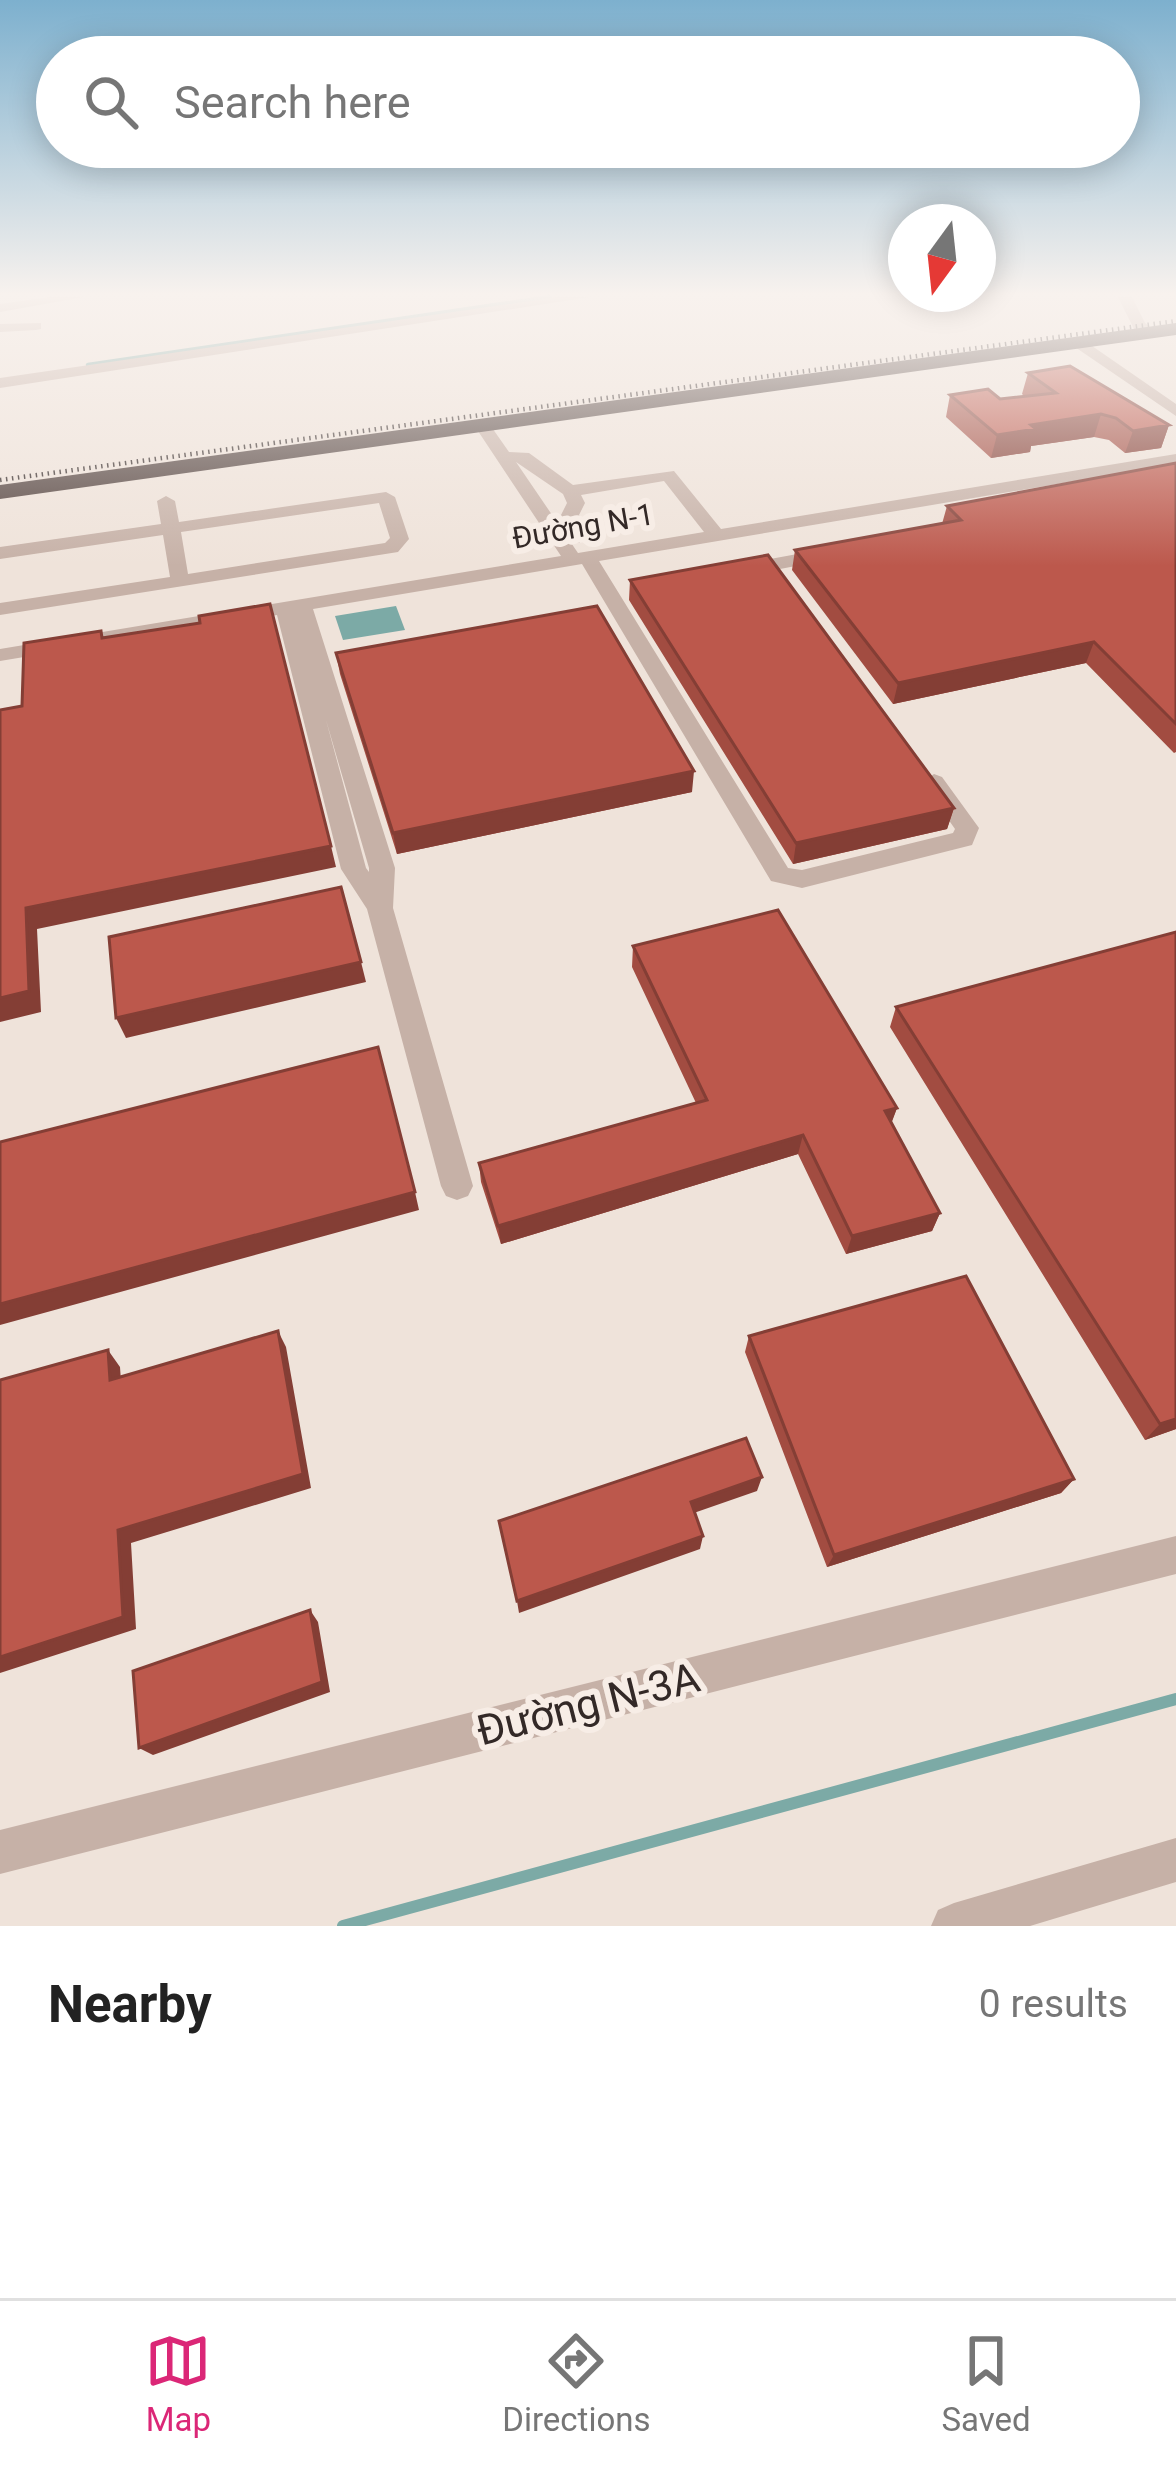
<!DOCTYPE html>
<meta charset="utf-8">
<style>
:root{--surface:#fff;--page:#f6f6f6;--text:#222;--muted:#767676;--line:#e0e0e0;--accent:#db2777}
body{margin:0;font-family:Roboto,sans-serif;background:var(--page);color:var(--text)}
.compass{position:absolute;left:888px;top:204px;width:108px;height:108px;border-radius:50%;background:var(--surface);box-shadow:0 6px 30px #0003;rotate:195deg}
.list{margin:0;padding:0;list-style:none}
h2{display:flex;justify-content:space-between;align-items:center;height:156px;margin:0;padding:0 48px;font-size:51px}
h2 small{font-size:39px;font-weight:400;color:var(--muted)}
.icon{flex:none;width:66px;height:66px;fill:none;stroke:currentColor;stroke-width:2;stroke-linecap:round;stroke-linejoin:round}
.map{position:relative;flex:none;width:1176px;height:1926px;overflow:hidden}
.search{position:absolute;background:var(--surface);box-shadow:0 6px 30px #0003;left:36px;right:36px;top:36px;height:132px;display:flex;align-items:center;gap:30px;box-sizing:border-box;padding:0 42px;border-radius:66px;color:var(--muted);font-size:45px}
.sheet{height:372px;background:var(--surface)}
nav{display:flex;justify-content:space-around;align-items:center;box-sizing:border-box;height:168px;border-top:3px solid var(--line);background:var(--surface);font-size:33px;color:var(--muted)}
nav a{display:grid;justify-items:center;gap:6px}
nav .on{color:var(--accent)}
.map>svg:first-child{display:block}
.water{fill:#7caaa6}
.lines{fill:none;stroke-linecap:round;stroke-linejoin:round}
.stream-far1{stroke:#7caaa6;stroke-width:4.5}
.stream{stroke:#7caaa6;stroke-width:12}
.minor{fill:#c6b1a7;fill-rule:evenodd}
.highway{fill:#53433f;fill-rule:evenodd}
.rail{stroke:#332927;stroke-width:4.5;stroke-dasharray:1.5 4.5;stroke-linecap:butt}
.wall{fill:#a24c41}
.shaded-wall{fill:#843e35}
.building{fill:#bc584c;stroke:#843e35;stroke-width:3}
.labels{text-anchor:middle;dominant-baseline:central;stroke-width:12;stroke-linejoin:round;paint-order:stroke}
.far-street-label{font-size:30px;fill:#332927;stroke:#f7ede6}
.near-street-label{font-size:42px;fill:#332927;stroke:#f7ede6}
</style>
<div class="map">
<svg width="1176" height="1926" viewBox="0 0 1176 1926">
<rect width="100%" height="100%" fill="#efe3da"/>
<path class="water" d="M396 606 405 630 343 640 335 616Z"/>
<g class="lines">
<path class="stream-far1" d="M88 365 550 297"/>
<path class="stream" d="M343 1926 1176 1699"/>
<path class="minor" d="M50 297H84L0 312V304Z
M557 297H590L0 388V378Z
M1118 297H1132L1145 323 1157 333 1155 336 1134 329Z
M41 323V329L36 330 0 332V324Z
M1072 339H1082L1176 404V416L1072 345Z
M482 420 488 422 509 452 529 453 573 485 674 471 721 529 1176 454V464L599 561 788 868 802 870 953 833 955 829 922 782 934 774 942 777 979 828 972 845 802 888 771 881 582 564 313 609 395 868 393 908 473 1186 468 1196 457 1200 446 1196 441 1186 367 909 341 869 277 615 0 661V649L561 556 474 425ZM516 462 563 494 567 503 561 515 579 543 595 539 579 515 585 503 581 495 664 481 704 532 578 553ZM326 720 369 868V872L366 868Z
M386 492 395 497 409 539 398 552 0 615V603L170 577 163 535 0 559V547L161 524 157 501 166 496 175 501 179 522ZM379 503 390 538 385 543 188 574 181 532Z
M830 548 839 554 837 558 738 577 728 571 738 565Z
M1176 1536V1574L0 1874V1830Z
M1176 1838V1882L1030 1926H931L938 1910 954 1903Z"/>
<path class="highway" d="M1176 323V335L0 499V485Z"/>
<path class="rail" d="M0 480 1176 321"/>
</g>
<path class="wall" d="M1028 373 1169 425 1161 448 1125 453 1109 440 1094 437 1031 446 1030 452 991 458 946 417 950 395 1000 399 1025 397 1022 394Z
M1176 463V752L1174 753 1086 663 893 704 792 570 795 550 942 524 947 506Z
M630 580 954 808 947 829 793 864 629 600Z
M336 653 692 792 397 854 340 674Z
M633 946 897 1108 891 1123 940 1213 932 1231 846 1254 798 1154 501 1244 481 1182 479 1163 696 1103 632 967Z
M896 1007 1176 1429 1145 1440 890 1027Z
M749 1336 1074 1479 1061 1493 827 1567 745 1352Z"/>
<path class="shaded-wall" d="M1101 414 1094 437 1031 446 1030 452 991 458 997 435 1031 425Z
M1169 425 1161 448 1125 453 1133 431Z
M1094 642 1086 663 893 704 898 683Z
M694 771 692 792 397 854 393 833Z
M954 808 947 829 793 864 796 843Z
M331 846 336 867 37 929 41 1012 0 1022V998L26 908Z
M361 962 366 982 126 1038 116 1018Z
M897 1108 890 1127 885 1111Z
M803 1135 798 1154 501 1244 498 1226Z
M415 1192 419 1210 0 1325V1304Z
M940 1213 932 1231 846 1254 852 1236Z
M278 1331 286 1347 311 1488 131 1543 136 1629 0 1673V1657L118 1530Z
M108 1350 120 1367 122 1396 110 1380Z
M1176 1419V1429L1145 1440 1160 1424Z
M762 1477 757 1491 688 1515 691 1502Z
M1074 1479 1061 1493 827 1567 834 1555Z
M703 1536 700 1549 519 1613 517 1601Z
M310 1610 318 1622 330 1692 153 1755 139 1748Z"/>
<path class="building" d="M1070 366 1169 425 1133 431 1116 418 1101 414 1031 425 1036 429 997 435 950 395 988 389 1000 399 1056 393 1028 373Z
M1176 463V724L1094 642 898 683 795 550 961 520 947 506Z
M768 555 954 808 796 843 630 580Z
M270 604 331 846 26 908 29 991 0 998V710L22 706 24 643 101 631 102 638 200 623 199 616Z
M597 606 694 771 393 833 336 653Z
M341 887 361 962 116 1018 109 937Z
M778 910 897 1108 885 1111 940 1213 852 1236 803 1135 498 1226 479 1163 707 1100 633 946Z
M1176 932V1419L1160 1424 896 1007Z
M378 1047 415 1192 0 1304V1142Z
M966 1276 1074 1479 834 1555 749 1336Z
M278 1331 303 1474 118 1530 123 1617 0 1657V1380L108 1350 110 1380Z
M746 1438 762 1477 691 1502 703 1536 517 1601 499 1521Z
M310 1610 322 1682 139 1748 133 1671Z"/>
<linearGradient id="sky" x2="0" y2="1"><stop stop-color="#7db0ce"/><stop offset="0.52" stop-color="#f8f2ee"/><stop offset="1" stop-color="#f8f2ee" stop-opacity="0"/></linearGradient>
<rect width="1176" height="566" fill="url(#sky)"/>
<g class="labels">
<g class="far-street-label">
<text transform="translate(583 526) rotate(-10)">Đường N-1</text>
</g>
<g class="near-street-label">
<text transform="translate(588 1704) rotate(-14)">Đường N-3A</text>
</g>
</g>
</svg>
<svg class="compass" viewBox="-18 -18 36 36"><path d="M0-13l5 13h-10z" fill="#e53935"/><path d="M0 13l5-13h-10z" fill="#767676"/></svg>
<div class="search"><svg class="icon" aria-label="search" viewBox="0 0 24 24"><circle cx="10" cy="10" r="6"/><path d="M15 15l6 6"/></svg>Search here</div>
</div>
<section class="sheet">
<h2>Nearby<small>0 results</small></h2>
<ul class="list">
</ul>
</section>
<nav>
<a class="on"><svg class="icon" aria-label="map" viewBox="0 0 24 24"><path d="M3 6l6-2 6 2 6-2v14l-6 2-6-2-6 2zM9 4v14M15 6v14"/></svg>Map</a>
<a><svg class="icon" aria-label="directions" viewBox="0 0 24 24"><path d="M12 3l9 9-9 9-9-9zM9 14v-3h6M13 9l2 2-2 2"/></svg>Directions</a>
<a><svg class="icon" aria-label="saved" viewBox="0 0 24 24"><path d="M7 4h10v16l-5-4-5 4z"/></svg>Saved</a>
</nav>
